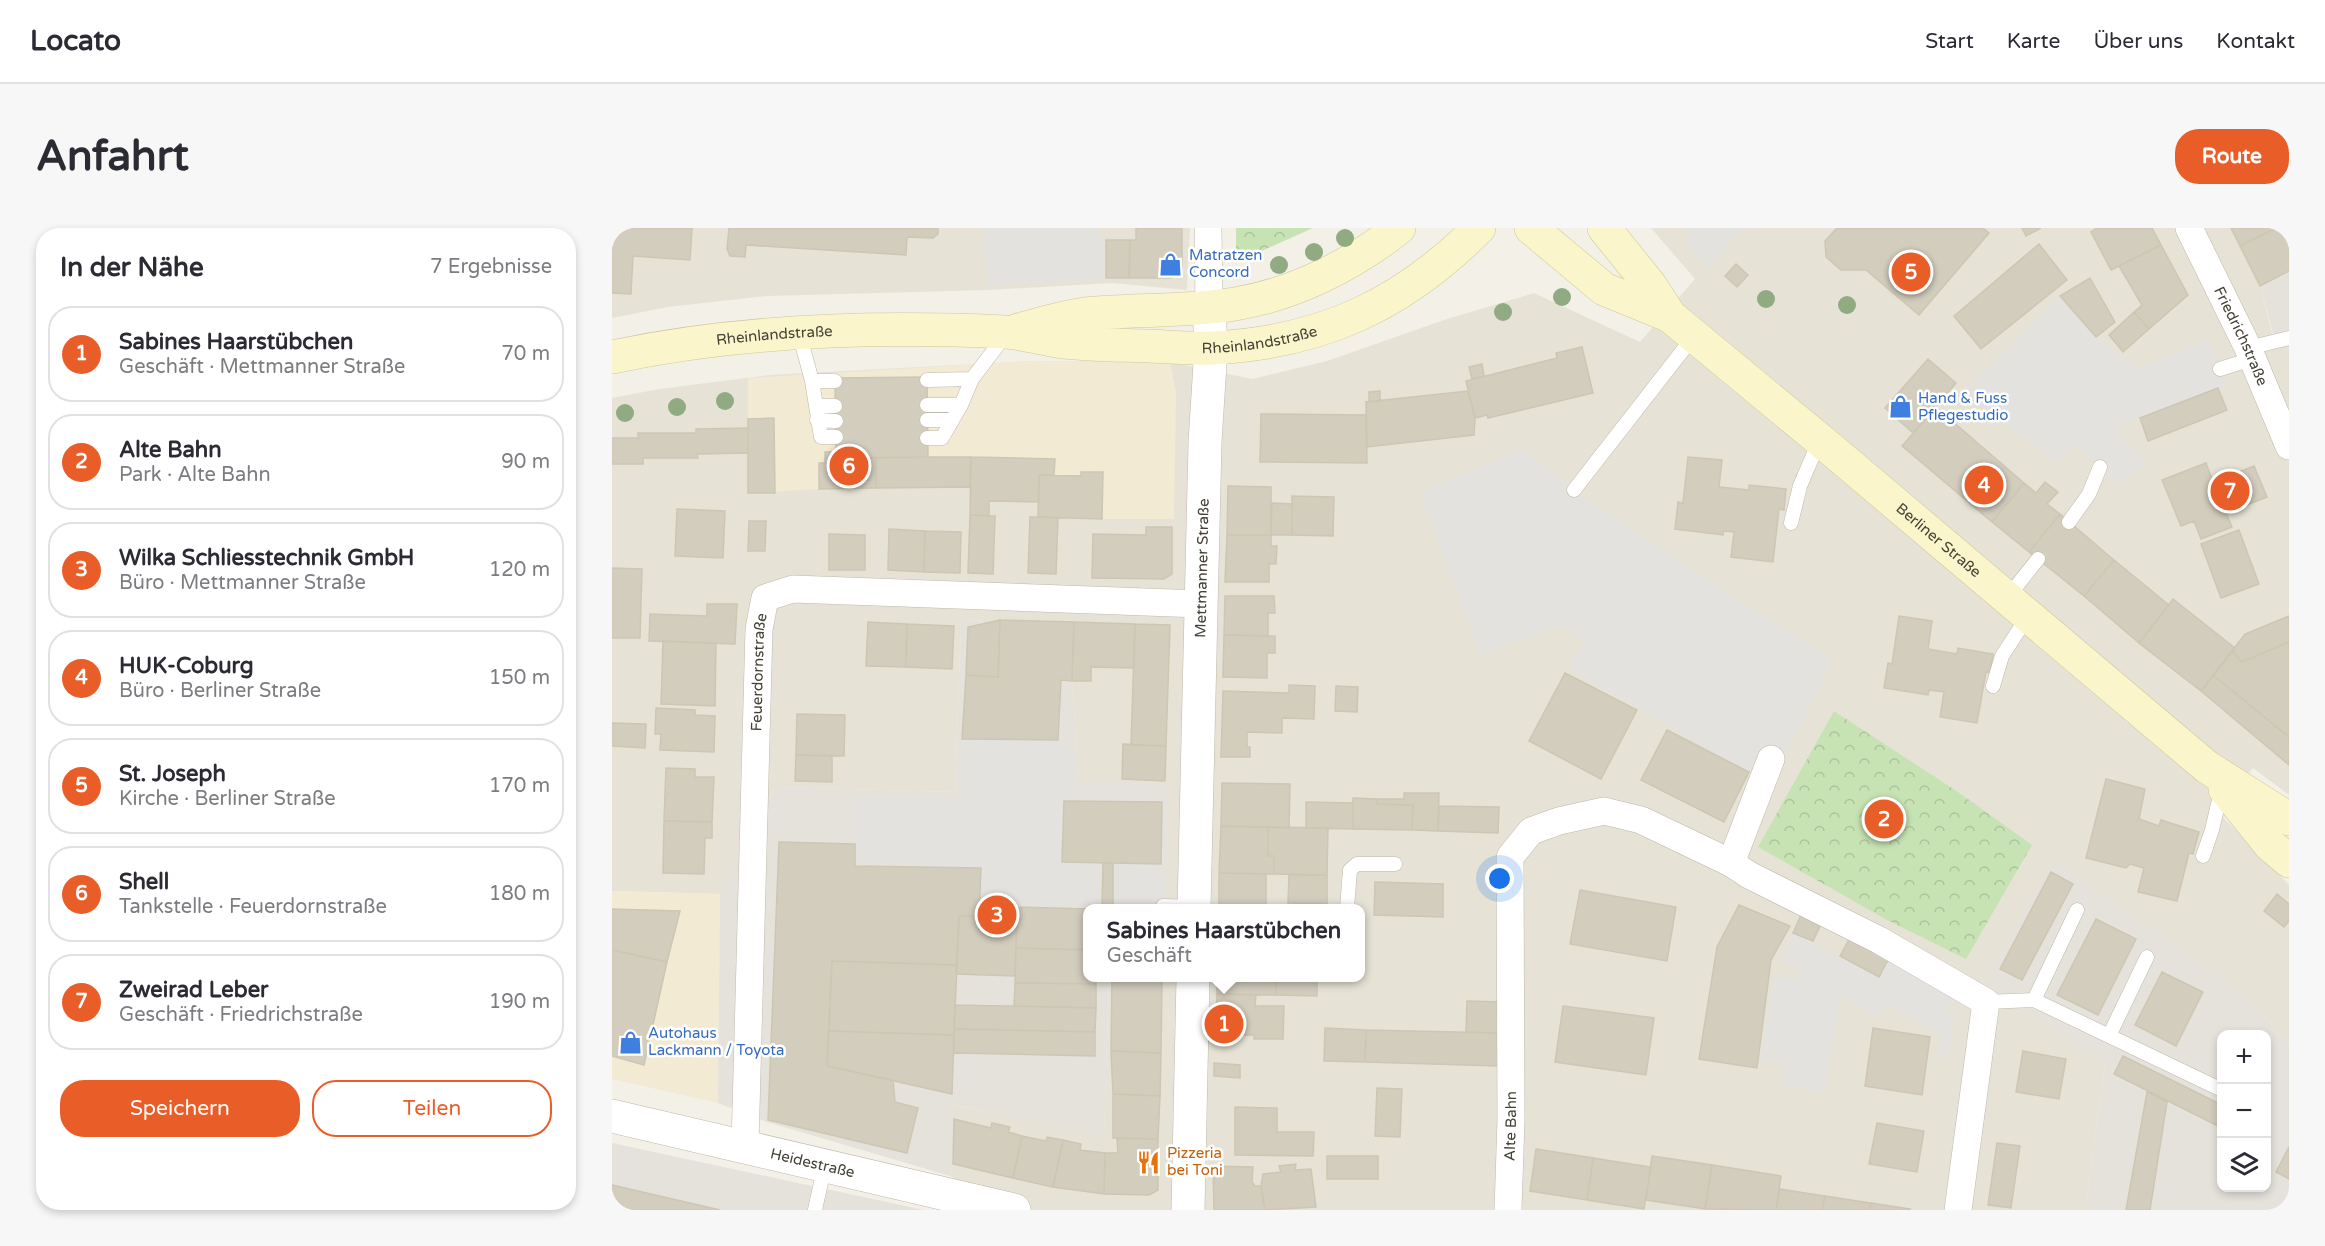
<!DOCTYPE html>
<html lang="de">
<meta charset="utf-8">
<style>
:root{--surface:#fff;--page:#f7f7f7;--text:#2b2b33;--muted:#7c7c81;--line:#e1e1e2;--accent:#e95e28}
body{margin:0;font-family:"Varela Round",sans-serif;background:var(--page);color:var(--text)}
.controls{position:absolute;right:18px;bottom:18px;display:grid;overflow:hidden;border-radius:12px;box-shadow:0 3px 9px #0003}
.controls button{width:54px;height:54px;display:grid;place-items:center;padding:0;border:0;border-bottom:2px solid var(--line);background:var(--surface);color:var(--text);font:30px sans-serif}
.you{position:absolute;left:888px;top:651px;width:21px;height:21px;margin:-15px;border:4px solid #fff;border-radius:50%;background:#1a73e8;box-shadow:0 0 0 9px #1a73e833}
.badge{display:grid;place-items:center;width:39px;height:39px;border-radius:50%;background:var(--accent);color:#fff;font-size:20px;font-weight:700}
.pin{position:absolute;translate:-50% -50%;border:3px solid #fff;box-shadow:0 2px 6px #0006}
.popup{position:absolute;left:471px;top:676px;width:282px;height:78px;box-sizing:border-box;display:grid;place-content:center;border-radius:12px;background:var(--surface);filter:drop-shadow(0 2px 4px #0005);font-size:20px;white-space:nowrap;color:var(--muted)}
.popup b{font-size:22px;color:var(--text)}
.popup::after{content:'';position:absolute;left:50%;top:100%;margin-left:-12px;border:12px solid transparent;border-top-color:var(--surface)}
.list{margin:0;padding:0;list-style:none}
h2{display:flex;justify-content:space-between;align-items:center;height:78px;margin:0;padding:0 24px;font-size:26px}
h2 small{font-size:20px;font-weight:400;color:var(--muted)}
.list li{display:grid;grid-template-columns:39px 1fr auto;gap:18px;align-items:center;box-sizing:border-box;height:96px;margin:0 12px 12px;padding:0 12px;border:2px solid var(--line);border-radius:24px}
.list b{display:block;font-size:22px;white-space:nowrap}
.list p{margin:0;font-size:20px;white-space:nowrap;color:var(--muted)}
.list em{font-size:20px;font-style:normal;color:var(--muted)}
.actions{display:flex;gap:12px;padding:18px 24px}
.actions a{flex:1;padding:14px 0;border:2px solid var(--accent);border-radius:24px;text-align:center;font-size:21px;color:var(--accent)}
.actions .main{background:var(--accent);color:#fff}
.icon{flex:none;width:33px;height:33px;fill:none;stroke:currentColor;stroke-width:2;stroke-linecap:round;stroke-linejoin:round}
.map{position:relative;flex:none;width:1677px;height:982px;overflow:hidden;border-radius:24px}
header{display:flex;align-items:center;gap:36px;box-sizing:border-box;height:84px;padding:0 30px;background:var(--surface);border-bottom:2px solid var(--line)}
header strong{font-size:28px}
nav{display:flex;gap:33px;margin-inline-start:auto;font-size:21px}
.intro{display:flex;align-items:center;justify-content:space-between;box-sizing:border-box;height:144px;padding:0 36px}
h1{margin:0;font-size:42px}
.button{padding:15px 27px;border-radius:24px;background:var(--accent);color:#fff;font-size:21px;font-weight:700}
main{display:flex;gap:36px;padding:0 36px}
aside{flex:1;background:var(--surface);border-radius:24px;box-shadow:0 3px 9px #0003}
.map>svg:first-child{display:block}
.residential{fill:#e6e3d6}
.commercial{fill:#f3ead4}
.industrial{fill:#e5e2dc;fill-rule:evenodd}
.park{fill:url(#park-crowns)}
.parking{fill:#e4e2df}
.building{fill:#d3cdbe;stroke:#cdc6b2;stroke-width:1.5}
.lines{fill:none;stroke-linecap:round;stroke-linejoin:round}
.service-casing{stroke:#bdb9ab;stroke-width:15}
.minor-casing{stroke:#bdb9ab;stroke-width:28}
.tertiary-casing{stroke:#bdb9ab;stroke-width:34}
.secondary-casing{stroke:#cec79a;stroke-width:34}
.service{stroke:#fff;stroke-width:14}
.minor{stroke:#fff;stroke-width:27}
.tertiary{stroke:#fff;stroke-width:33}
.secondary{stroke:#faf5ca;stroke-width:33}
.tree{fill:#90ab82}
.labels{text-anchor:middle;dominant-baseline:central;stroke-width:5;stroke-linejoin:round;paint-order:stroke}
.shop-label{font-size:15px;fill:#366cbe;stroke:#fff;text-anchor:start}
.street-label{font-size:15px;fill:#454137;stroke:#fff}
.food-label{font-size:15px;fill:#c56008;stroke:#fff;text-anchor:start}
</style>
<header>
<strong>Locato</strong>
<nav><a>Start</a><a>Karte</a><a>Über uns</a><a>Kontakt</a></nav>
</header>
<div class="intro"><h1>Anfahrt</h1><a class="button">Route</a></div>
<main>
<aside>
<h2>In der Nähe<small>7 Ergebnisse</small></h2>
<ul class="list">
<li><span class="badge">1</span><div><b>Sabines Haarstübchen</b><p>Geschäft · Mettmanner Straße</p></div><em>70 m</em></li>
<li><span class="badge">2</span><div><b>Alte Bahn</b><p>Park · Alte Bahn</p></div><em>90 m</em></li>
<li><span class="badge">3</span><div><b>Wilka Schliesstechnik GmbH</b><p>Büro · Mettmanner Straße</p></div><em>120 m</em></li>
<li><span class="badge">4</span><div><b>HUK-Coburg</b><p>Büro · Berliner Straße</p></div><em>150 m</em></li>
<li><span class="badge">5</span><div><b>St. Joseph</b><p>Kirche · Berliner Straße</p></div><em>170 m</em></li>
<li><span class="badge">6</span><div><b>Shell</b><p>Tankstelle · Feuerdornstraße</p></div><em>180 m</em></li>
<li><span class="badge">7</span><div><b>Zweirad Leber</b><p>Geschäft · Friedrichstraße</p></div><em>190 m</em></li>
</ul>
<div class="actions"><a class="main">Speichern</a><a>Teilen</a></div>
</aside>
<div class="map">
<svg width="1677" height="982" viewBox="0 0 1677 982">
<defs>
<pattern id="park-crowns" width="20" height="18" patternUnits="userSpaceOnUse" patternTransform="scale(1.5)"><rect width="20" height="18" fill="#c7e3b3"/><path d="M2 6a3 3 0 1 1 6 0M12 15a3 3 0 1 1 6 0" fill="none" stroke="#acc49b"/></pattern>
</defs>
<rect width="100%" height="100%" fill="#f2f0e7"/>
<path class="residential" d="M0 0H578L575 62 500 55 376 62 155 68 56 79 0 90Z
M1039 0H1677V43L1648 58 1664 120 1677 117V567L1641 540 1604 582 1677 657V819L1638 770 1373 754 1493 838 1473 982H409L338 948 342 877 492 907 497 750H748V680H554L467 553 456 396 349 392 343 564 163 559 108 666 0 663V170L47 161 158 147 419 133 558 134 640 151 715 133 835 91 922 65 1028 114 1083 51Z"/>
<path class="commercial" d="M419 133 558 134 564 165 562 291H490L491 244H470L469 248 428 247 427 274 377 273V288L358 287V259L207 261 136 265V150Z
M0 663 108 666 106 875 0 851Z"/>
<path class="industrial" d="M1677 43V117L1665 120 1648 58Z
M349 392 456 395 467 553 556 555 554 680H476V750H497L492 908 343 877 338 948 155 894 106 875 108 666 163 559 343 564Z
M1441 631 1638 770 1677 819V982H1473L1493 838 1372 754ZM1610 806H1654V960H1610Z
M0 915 312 982H0Z"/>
<path class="park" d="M624 0H701L645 25 624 29Z
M1222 483 1346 564 1420 617 1354 731 1275 692 1146 619Z"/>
<path class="parking" d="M370 0H486L487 13 494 14V50L467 54 377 57Z
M1078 0H1130L1097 41 1076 18Z
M1448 68 1484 109 1526 141 1597 111 1615 157 1528 190 1503 202 1535 235 1505 257 1468 220 1459 219 1445 235 1351 164Z
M910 221 962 262 1137 379 1221 432 1158 558 957 440 972 415 949 397 868 427 808 265Z
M350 511 446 512 461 521V569L553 571 551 680 368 678V640L243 638 244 569 349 571Z
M1181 705 1266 749 1275 733 1345 763 1334 783 1343 787 1336 831 1325 828 1329 806 1274 777 1267 789 1229 769 1211 865 1169 857 1172 837 1148 832 1162 749 1185 751 1186 739 1168 733Z"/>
<path class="building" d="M0 0H80L78 32 21 28 19 66 0 65Z
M117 0H326V6L321 10 295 9 294 27 134 17 133 29 118 28 115 21Z
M524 0H570V40L559 50H517L518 12H524Z
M1225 0H1371L1377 5 1307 87 1254 42H1229L1214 29 1213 13Z
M1410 0H1429L1414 8Z
M1485 0H1540L1549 17 1499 42 1479 4Z
M1619 0H1664L1628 18Z
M1664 0H1672L1677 10V43L1648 58 1628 18Z
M494 12H518L517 50H494Z
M1427 16 1455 52 1369 121 1342 88Z
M1549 17 1576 67 1537 101 1522 84 1530 77 1507 38Z
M1124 36 1136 47 1125 59 1113 48Z
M1478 50 1503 94 1484 109 1448 68Z
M1522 84 1537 101 1511 124 1497 107Z
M970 119 981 165 876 190 875 187 863 190 854 153 945 130 944 125Z
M1316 131 1344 155 1301 205 1273 180Z
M870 136 872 148 860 151 857 139Z
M315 149 316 229 224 230 223 150Z
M1606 160 1615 182 1536 213 1528 190Z
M768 163V173L757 174V164Z
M856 163 863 190 862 207 755 219 754 174Z
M1324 179 1412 255 1380 294 1290 218Z
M649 186 754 187 755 235 648 234Z
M162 190 163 265H136V191Z
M136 200V225L85 226 86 230H31V236H0V210H26V205H84V201Z
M213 224H224V230H264V260L207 261V235H213Z
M316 229H359L358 259 264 260V230Z
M359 229 443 231 442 247H427V274L377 273V288L358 287Z
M1076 229 1110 232 1107 259 1137 262V257L1174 261 1172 282 1167 281 1161 334 1119 329 1122 304 1111 303V307L1063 301 1066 274 1071 275Z
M1594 235 1601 254 1642 238 1655 269 1614 285 1620 299 1589 311 1582 293 1569 298 1550 252Z
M469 244H491L490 291 426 289 427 247 469 248Z
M1433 254 1446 264 1435 276 1448 286 1417 324 1380 294 1412 255 1424 265Z
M616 258 659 259V307H615Z
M680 268 722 269 721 308 680 307Z
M660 275 680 276V307H659Z
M65 281 113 283 111 330 63 328Z
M1448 286 1502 332 1472 368 1417 324Z
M358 287 383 288 381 346 356 345Z
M418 289 446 290 444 346 416 345Z
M137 293H154L153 323H136Z
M534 299H560V346L552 351 480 350 481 306 534 307Z
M277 301 313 303 312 344 276 342Z
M1627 302 1647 356 1609 370 1589 316Z
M313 303 349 304 348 345 312 344Z
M217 306 253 307V342H217Z
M615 307H659V318H665L664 336H657V354H613Z
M1502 332 1557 377 1527 415 1472 368Z
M0 340 30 341 28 410H0Z
M613 368H662L663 385H656V408L612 407Z
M1561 371 1623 420 1589 463 1527 415Z
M95 376H125L123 416 37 413 38 386 95 388Z
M1287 388 1320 393 1316 421 1345 426 1346 420 1381 426 1378 445 1374 444 1365 495 1328 489 1332 464 1317 462 1316 467 1272 460 1276 435 1280 436Z
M1677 388V414L1630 434 1620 423 1633 406Z
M388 392 462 394 460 453 449 452 446 512 350 511 354 447 386 449Z
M388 392 386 449 354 447 356 399Z
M256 394 295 396 294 439 254 438Z
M462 394 523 396 522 440 479 439V453H460Z
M295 396 342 398 340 441 294 439Z
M523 396 558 397 554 518 519 517Z
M612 407 663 408V425H655V450L611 449Z
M51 413 104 415 103 478 49 476Z
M1677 414V509L1601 447 1620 423 1630 434Z
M953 445 1025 482 989 551 917 513Z
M1601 447 1677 509V537L1589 463Z
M677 457 703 458 702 491 670 490V505L635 504V519H638V529H609L611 463 677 465Z
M724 458 746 459 745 484 723 483Z
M44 480 83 482V487L103 488 102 524 48 522 49 506H43Z
M185 486 233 487 232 528 184 527Z
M0 495 34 496 33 520 0 518Z
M1055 502 1137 544 1112 594 1029 552Z
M511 516 554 518 553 553 510 551Z
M184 527 220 528V554L183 553Z
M54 540 83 541V549H102L100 594 52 593Z
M1494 551 1533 561 1527 591 1547 598 1549 592 1587 604 1581 626 1577 625 1565 673 1526 664 1532 640 1518 636 1514 640 1474 630Z
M610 555 678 556 677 600 609 598Z
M792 565H827L826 603 800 602 801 577 765 576V571H792Z
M741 570 765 571V576L801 577 800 602 741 601Z
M452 573 550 574 549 636 450 634Z
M694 574 741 575V601L694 600Z
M827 578 887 579 886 605 826 603Z
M52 593 100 594V610H93L92 646 51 645Z
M609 598 656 599V628H662V646L607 645Z
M656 599 716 600 715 647 662 646V628H656Z
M167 614 243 616V638L369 640 367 688H347L345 737 220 733 215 838 281 852 283 874 306 880 295 925 156 892Z
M491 635H501V680H490Z
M1439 644 1461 656 1410 752 1388 741Z
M607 645 654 646V680H607Z
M677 647H715V676L676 675Z
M763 654 831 656V689L762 687Z
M968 662 1064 679 1055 733 958 716Z
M1665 666 1677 676V693L1672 699 1652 683Z
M1127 677 1178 698 1159 732 1145 840 1087 831 1105 719Z
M368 678 405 679 403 748 344 746 347 688H367Z
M405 679 476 681V722L404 720Z
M0 681 68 683 55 734 0 722Z
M1189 687 1209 696 1201 713 1181 705Z
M1484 691 1524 711 1486 787 1445 767Z
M1239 708 1278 728 1267 749 1228 728Z
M404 720 476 722V750H484V756L403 755Z
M0 722 55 734 32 837 0 828Z
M220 733 345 737 342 807 217 803Z
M1550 744 1591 764 1564 818 1523 797Z
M500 750H550L549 825 499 823Z
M605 750H667L664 752V767L605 766Z
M677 750H705V768L664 767V752H677Z
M403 755 484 756V780L402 778Z
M605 766 644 767 643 778H672L671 811H642V807H604Z
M855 773 889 774 888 805 854 804Z
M343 777 484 780 483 804 342 801Z
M951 778 1042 790 1034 847 943 834Z
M713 800 754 802 753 834 712 833Z
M1261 800 1318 809 1310 867 1253 858Z
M342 801 483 804V828L342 825Z
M754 802 888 805 887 838 753 834Z
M217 803 342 807 340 866 215 838Z
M499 823 549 825 548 868 501 866Z
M1411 823 1454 831 1447 871 1404 864Z
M1511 828 1610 877V900L1502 846Z
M602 835 628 837V850L602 848Z
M765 860 790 861 788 909 763 908Z
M1535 864 1555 874 1538 982H1514Z
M501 866 548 868 546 911 501 910Z
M623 879 665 880V904H702L701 928 623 927Z
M342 891 379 900 380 895 398 899 396 904 410 908 401 950 341 936Z
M1265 895 1312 903 1305 944 1257 936Z
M410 908 434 913 435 909 451 912 441 959 401 950Z
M505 910 546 911V962L537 967 492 966 493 925H506Z
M451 912 469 916 468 922 493 925 492 966 441 959Z
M1385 915 1408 918 1399 980 1376 977Z
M1677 919V951L1664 944Z
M924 921 981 930 975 972 918 963Z
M715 928H766V951H715Z
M1040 928 1100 937 1093 981 1034 972Z
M981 930 1039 939 1032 981 975 972Z
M684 936 683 942 699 941 704 979 653 982 649 958 651 946 669 944 667 938Z
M1100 937 1169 948 1164 982 1093 981Z
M601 938 641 939 640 954 643 958H649L653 982H602Z
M0 957 108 982H0Z
M1168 961 1213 968 1210 982H1164Z
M1213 968 1259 975 1257 982H1210Z
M1259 975 1298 981 1297 982H1257Z"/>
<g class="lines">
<defs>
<path id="service" d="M187 105 200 153 209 209H224
M1636 120 1677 110
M1608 141 1640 131
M315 152 360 151
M200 153H223
M315 177H349
M204 178H223
M205 192 224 193
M315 192H340
M315 210H330L349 177 360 151 395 105
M962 262 1082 108
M1457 294 1477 266 1488 239
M1179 295 1188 258 1208 211
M1395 370 1426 331
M1381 458 1390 428 1416 388
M1591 628 1600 602 1610 559
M551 678 582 679
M735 680 738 642 745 636H783
M1422 772 1465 682
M1374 774 1422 772 1610 862
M1497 808 1535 729
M203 982 213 936"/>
<g id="minor">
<path d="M596 0 597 80"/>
<path id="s1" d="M1577 0 1636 120 1677 218"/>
<path d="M1119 635 1159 531"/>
<path id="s2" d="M133 918 147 401 153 370 181 361 588 376"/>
<path id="s3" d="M896 982 899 892 898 629 919 603 947 593 992 583 1029 592 1119 635 1137 647 1267 712 1374 774 1346 982"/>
</g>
<g id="tertiary">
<path id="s4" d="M582 680 593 214 599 120 597 80"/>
<path id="s5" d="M0 888 402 982"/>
<path d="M576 982 581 750"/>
</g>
<g id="secondary">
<path d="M919 0 992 61 1058 88"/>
<path id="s6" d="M992 0 1038 57 1058 88 1220 222 1595 539 1677 591"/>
<path d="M406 102C428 96 450 89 473 86 523 81 574 84 623 76 683 66 740 37 787 0"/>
<path id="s7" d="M0 129C127 102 264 98 393 104 413 105 432 112 452 114 480 117 509 117 538 118 559 119 580 121 601 120 711 114 790 77 867 0"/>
<path d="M1613 561 1658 617 1677 633"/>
</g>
</defs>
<use href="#service" class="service-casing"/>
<use href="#minor" class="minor-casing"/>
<use href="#tertiary" class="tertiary-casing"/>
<use href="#secondary" class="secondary-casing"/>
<use href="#service" class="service"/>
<use href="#minor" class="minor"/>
<use href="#tertiary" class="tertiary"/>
<use href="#secondary" class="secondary"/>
</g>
<g class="tree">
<circle cx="733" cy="10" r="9"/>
<circle cx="702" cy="24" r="9"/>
<circle cx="667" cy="37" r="9"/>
<circle cx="950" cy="69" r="9"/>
<circle cx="1154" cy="71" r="9"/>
<circle cx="1235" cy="77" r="9"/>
<circle cx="891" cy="84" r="9"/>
<circle cx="113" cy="173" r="9"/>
<circle cx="65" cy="179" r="9"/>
<circle cx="13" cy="185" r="9"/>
</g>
<defs>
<symbol id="shop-bare" viewBox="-9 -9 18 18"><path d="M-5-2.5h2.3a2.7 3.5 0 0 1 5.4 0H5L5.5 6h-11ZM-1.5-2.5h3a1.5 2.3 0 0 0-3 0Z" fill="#3f7fe0" stroke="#fff" stroke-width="2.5" paint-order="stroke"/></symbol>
<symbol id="restaurant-bare" viewBox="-9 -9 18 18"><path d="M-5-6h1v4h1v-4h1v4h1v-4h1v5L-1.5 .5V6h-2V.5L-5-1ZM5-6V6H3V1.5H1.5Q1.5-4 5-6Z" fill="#e8710a" stroke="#fff" stroke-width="2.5" paint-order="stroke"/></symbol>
</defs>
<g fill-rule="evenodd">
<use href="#shop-bare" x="542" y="20" width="33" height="33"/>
<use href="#shop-bare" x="1272" y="162" width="33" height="33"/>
<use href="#shop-bare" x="2" y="798" width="33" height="33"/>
<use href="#restaurant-bare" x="520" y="918" width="33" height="33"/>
</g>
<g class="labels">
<g class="shop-label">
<text x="577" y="27">Matratzen<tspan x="577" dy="17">Concord</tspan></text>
<text x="1306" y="170">Hand &amp; Fuss<tspan x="1306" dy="17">Pflegestudio</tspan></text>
<text x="36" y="805">Autohaus<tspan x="36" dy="17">Lackmann / Toyota</tspan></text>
</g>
<g class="street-label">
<text stroke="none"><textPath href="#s1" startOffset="120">Friedrichstraße</textPath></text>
<text stroke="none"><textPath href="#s7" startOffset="164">Rheinlandstraße</textPath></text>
<text stroke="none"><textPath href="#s7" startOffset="651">Rheinlandstraße</textPath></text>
<text stroke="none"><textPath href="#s6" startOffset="460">Berliner Straße</textPath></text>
<text stroke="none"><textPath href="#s4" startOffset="340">Mettmanner Straße</textPath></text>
<text stroke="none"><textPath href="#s2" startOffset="474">Feuerdornstraße</textPath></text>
<text stroke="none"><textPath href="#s3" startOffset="84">Alte Bahn</textPath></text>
<text stroke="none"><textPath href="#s5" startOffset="206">Heidestraße</textPath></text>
</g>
<g class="food-label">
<text x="555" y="925">Pizzeria<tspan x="555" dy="17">bei Toni</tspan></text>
</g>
</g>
</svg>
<div class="controls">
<button>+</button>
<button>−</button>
<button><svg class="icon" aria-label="layers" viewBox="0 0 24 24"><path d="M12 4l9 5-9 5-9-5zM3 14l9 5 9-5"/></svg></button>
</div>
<div class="you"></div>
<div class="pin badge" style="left:612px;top:796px">1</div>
<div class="popup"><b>Sabines Haarstübchen</b>Geschäft</div>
<div class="pin badge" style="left:1272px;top:591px">2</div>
<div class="pin badge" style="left:385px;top:687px">3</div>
<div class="pin badge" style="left:1372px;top:257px">4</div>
<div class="pin badge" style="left:1299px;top:44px">5</div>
<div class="pin badge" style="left:237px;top:238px">6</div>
<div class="pin badge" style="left:1618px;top:263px">7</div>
</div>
</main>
